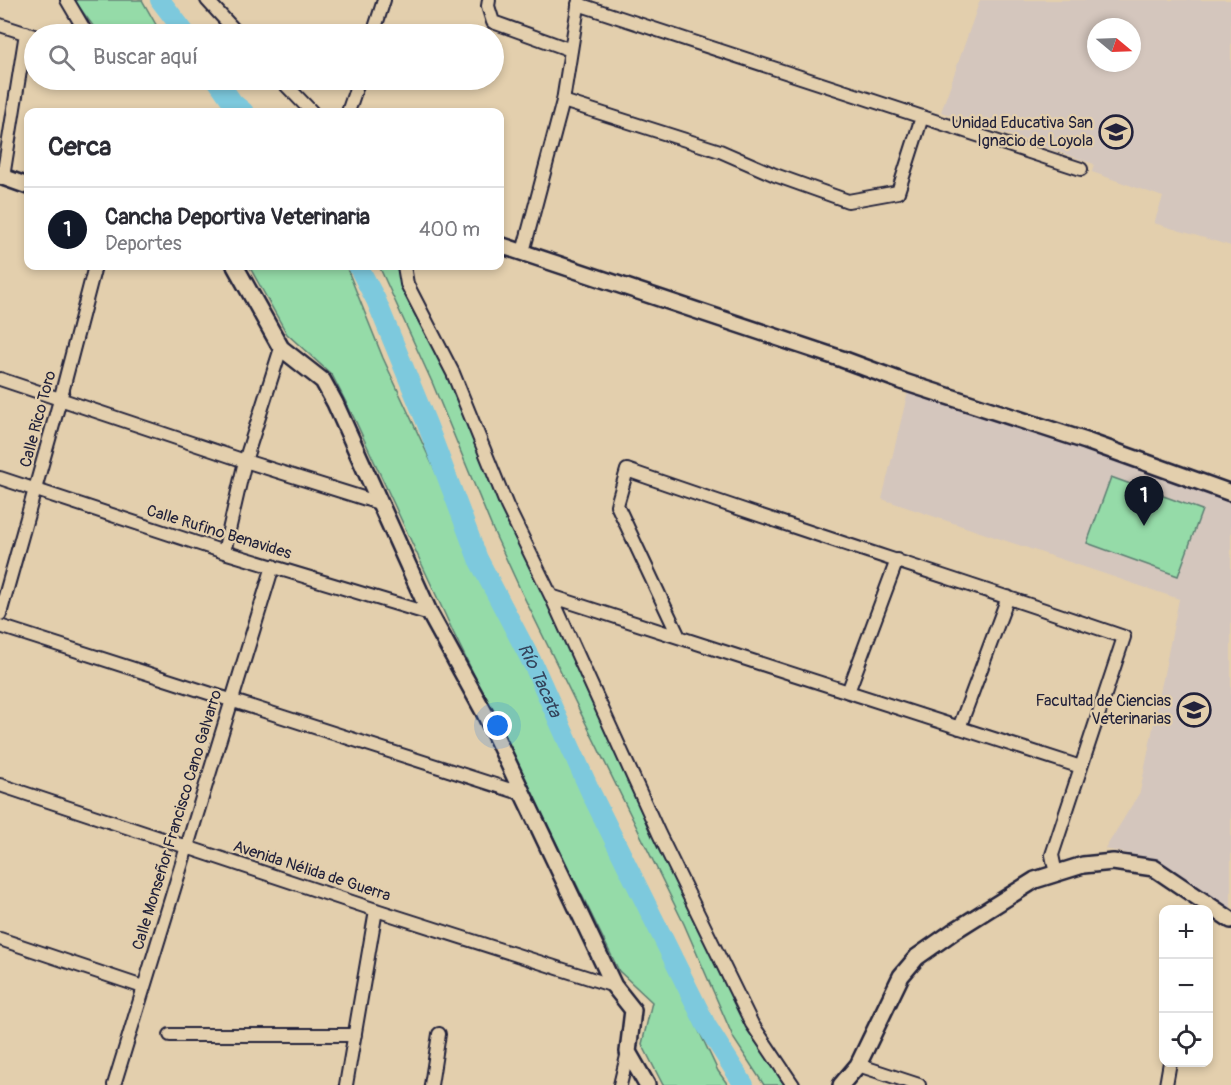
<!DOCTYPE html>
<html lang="es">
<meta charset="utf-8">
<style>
:root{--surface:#fff;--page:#f7f7f7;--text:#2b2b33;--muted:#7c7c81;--line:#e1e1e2;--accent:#111827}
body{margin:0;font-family:Pangolin,sans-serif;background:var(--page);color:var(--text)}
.controls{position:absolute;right:18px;bottom:18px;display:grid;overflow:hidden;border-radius:12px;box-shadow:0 3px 9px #0003}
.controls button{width:54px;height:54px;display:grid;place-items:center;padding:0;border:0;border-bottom:2px solid var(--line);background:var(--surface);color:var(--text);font:30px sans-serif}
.compass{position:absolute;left:1087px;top:18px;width:54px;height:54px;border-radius:50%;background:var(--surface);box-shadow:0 3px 9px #0003;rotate:109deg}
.you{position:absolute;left:498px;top:726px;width:21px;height:21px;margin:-15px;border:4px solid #fff;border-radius:50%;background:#1a73e8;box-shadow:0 0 0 9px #1a73e833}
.badge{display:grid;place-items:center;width:39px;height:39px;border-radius:50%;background:var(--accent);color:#fff;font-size:20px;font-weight:700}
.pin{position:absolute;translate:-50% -50px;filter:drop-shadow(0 2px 3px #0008)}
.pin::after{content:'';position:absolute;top:32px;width:21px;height:18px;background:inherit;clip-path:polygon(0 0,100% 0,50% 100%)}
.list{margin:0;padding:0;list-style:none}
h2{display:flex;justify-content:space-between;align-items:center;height:78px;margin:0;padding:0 24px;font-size:26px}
h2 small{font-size:20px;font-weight:400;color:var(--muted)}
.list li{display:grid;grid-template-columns:39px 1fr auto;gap:18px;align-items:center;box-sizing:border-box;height:84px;padding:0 24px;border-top:2px solid var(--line)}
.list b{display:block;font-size:22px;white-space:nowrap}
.list p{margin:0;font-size:20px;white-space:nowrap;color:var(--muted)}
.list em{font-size:20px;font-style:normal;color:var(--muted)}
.icon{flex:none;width:33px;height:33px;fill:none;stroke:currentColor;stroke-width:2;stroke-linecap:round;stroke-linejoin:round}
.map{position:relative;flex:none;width:1231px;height:1085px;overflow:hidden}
.search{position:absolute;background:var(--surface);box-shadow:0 3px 9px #0003;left:24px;top:24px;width:480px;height:66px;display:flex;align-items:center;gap:15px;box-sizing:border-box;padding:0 21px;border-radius:33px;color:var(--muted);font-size:22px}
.panel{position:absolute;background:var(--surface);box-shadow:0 3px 9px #0003;left:24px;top:108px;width:480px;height:162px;border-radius:12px}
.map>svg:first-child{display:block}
.built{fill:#d4c6bd;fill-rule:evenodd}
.green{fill:#95dba8;stroke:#5c7e72;stroke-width:1.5}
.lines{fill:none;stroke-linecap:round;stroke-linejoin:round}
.river{stroke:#7dc9dd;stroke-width:20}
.minor-casing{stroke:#22223b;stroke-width:16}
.tertiary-casing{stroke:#22223b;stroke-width:20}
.minor{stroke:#e3cfad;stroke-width:12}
.tertiary{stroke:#e3cfad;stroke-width:15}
.labels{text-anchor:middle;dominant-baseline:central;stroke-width:4.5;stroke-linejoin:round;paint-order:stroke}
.poi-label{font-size:16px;fill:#22223b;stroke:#e3cfad;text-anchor:end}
.street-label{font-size:16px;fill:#22223b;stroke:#e3cfad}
.water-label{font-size:18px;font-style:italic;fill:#34435b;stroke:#e3cfad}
</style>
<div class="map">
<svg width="1231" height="1085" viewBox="0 0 1231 1085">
<rect width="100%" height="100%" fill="#e3cfad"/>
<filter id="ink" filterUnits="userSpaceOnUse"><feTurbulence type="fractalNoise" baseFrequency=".0167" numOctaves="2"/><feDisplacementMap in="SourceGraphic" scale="12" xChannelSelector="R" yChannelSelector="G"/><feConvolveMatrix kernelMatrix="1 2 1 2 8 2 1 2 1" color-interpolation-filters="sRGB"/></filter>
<g filter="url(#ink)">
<path class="built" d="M980 0H1231V246L1154 223 1163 197 1092 172 1094 164 941 112ZM1096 27H1132V63H1096Z
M908 392 1231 499V909L1158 860 1105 849 1140 792 1179 599 882 499Z"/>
<path class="green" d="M74 0H142L159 30 154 34H99Z
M249 266H346L383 358 489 587 718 1071 728 1085H663L642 1044 652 1002 619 971 455 636 356 422 332 375 287 334Z
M379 266H398L449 375 543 592 744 1022 788 1085H764L734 1039 684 924 521 591 493 530 432 382Z
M1111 477 1202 510 1178 576 1087 543Z"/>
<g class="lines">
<g class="river">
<path d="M160 0 186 34"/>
<path d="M217 80 233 103 244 112"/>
<path id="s1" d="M358 266 376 300 427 424 478 559 534 666 591 793 706 1025 744 1085"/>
</g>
<defs>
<path id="minor" d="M67 0 87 34
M207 0 238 34
M489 0 488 6 493 22 571 50
M578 4 1081 169
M0 25 34 36
M373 34 384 0
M281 80 312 112
M563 101 720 151 775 175 848 201 898 192 922 117
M348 112 359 80
M3 177 26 33
M523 252 563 101 579 0
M404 266 407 284 453 373 507 506 551 596 659 834 752 1024 793 1085
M0 379 245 461 379 503
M0 478 224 552 430 614
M224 552 245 461 281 348
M551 596 1081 767
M0 614 60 400 95 266
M0 626 523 794
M679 637 617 505 627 470C792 528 959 580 1124 637L1052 855 1056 874
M848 692 897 560
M959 728 1008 597
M0 785 376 910 614 986
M0 939 143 987
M170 1035H355
M858 1065 919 1085
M114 1085 273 566
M346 1085 376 910
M431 1085 439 1034
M620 1085 628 1052
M1166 1085 1170 1062"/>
<path id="tertiary" d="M0 176 28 186
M500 245 842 359 904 382 1086 441 1231 493
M235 266 281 348 323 381 335 403 430 614 485 714 614 986 633 1010 628 1052 647 1085
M841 1085 858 1065 901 976 917 957 954 931 1035 880 1083 865 1113 862 1154 868 1231 920"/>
</defs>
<use href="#minor" class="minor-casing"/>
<use href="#tertiary" class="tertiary-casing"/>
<use href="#minor" class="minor"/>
<use href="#tertiary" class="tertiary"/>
</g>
</g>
<defs>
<symbol id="school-ring" viewBox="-11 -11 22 22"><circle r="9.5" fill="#e3cfad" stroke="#22223b" stroke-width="1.5"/><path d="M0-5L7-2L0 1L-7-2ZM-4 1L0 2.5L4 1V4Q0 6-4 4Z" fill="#22223b"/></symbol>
<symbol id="university-ring" viewBox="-11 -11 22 22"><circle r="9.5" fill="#e3cfad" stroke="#22223b" stroke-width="1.5"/><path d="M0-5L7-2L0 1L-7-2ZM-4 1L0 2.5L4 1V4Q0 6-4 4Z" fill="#22223b"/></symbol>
</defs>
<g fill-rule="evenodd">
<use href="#school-ring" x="1097" y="113" width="38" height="38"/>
<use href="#university-ring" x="1175" y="691" width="38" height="38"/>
</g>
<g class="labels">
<g class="poi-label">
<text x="1093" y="123">Unidad Educativa San<tspan x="1093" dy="18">Ignacio de Loyola</tspan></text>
<text x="1171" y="701">Facultad de Ciencias<tspan x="1171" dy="18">Veterinarias</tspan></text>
</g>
<g class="street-label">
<text transform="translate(38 419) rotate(-75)">Calle Rico Toro</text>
<text transform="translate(219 532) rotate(17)">Calle Rufino Benavides</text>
<text transform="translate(177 820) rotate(-73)">Calle Monseñor Francisco Cano Galvarro</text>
<text transform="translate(312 871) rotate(18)">Avenida Nélida de Guerra</text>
</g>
<g class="water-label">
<text stroke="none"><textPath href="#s1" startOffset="453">Río Tacata</textPath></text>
</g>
</g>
</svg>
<div class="controls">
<button>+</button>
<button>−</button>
<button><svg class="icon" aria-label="locate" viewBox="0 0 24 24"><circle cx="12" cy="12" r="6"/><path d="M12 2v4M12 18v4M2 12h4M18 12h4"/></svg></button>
</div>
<svg class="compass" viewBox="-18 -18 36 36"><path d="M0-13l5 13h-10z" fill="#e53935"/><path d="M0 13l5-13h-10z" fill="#7c7c81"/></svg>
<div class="you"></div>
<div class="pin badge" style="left:1144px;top:526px">1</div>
<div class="search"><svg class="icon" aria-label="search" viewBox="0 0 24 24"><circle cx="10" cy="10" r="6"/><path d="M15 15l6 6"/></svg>Buscar aquí</div>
<section class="panel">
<h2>Cerca<small></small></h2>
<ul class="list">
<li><span class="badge">1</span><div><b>Cancha Deportiva Veterinaria</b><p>Deportes</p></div><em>400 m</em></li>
</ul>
</section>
</div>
